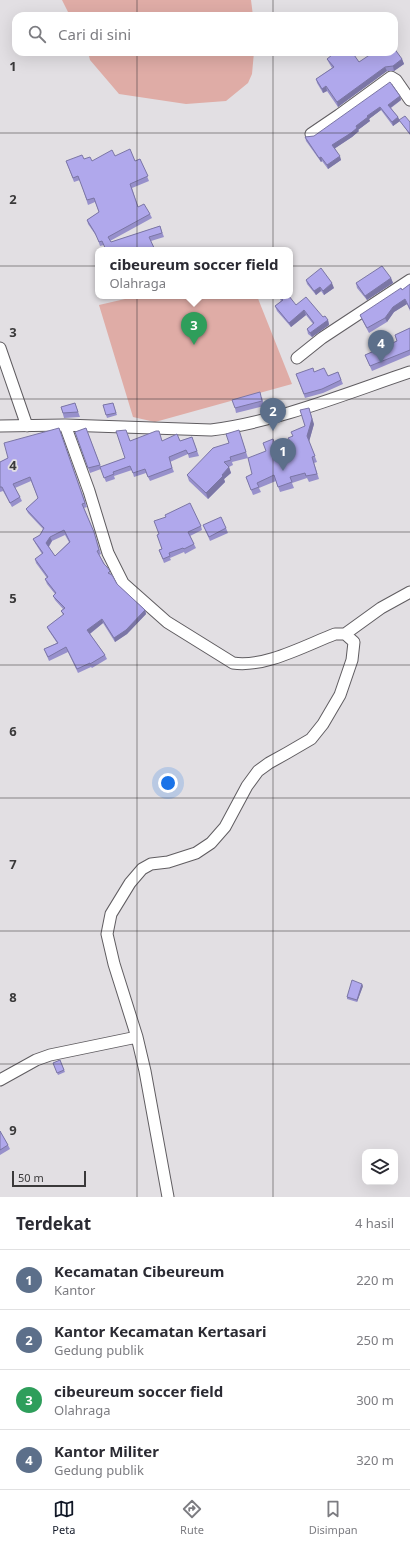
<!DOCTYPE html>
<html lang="id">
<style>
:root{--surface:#fff;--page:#f7f7f7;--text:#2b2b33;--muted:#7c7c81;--line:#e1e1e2;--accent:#111827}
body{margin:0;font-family:"Noto Sans",sans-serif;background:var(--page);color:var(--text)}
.controls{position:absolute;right:12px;bottom:12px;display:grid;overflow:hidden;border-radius:8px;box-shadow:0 4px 16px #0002}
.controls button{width:36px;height:36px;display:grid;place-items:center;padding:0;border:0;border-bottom:1px solid var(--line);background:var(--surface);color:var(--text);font:20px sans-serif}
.scale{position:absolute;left:12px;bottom:10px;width:74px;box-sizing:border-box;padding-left:4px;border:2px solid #3a393a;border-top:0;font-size:11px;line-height:14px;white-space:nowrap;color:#3a393a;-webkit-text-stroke:3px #e2dfe3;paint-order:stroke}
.you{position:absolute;left:168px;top:783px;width:14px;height:14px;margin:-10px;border:3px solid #fff;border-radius:50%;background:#1a73e8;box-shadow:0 0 0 6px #1a73e833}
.badge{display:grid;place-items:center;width:26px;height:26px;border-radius:50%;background:var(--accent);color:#fff;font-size:13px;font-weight:700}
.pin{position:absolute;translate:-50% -33px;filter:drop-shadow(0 1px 2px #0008)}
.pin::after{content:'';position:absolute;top:21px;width:14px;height:12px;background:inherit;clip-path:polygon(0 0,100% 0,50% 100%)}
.popup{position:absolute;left:95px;top:247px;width:198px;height:52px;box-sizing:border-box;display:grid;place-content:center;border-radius:8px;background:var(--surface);filter:drop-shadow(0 1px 3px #0005);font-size:13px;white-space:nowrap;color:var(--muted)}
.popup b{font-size:15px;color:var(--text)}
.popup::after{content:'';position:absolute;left:50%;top:100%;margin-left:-8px;border:8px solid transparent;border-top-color:var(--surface)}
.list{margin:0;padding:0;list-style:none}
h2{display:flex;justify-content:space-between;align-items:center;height:52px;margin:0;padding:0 16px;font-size:17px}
h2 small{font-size:13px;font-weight:400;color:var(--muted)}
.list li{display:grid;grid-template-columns:26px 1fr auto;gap:12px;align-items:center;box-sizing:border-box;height:60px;padding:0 16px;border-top:1px solid var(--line)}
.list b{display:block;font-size:15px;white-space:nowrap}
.list p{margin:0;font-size:13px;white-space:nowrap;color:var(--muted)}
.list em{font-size:13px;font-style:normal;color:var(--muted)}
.icon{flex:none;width:22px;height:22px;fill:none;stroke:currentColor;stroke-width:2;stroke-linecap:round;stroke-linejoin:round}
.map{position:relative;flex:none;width:410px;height:1197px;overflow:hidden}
.search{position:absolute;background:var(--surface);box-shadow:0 4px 16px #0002;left:12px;right:12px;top:12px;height:44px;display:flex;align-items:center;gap:10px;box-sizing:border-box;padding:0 14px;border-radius:12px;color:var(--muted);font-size:15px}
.sheet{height:292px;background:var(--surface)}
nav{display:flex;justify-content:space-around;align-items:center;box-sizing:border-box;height:56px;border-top:1px solid var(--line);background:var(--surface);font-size:11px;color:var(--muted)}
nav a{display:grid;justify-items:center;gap:2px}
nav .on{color:var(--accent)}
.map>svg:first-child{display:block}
.green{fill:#dfaca6}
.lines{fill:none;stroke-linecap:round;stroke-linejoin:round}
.street-casing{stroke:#605d61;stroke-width:13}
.street{stroke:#fff;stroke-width:11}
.wall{fill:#9790cb;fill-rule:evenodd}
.shaded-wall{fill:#7b76a5}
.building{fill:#b0a8ec;stroke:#7b76a5;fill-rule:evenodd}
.grid{fill:none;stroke:#3a393a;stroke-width:1;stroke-opacity:0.55}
.grid-label{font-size:13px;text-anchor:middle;font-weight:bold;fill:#3a393a;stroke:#e2dfe3;stroke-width:3.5;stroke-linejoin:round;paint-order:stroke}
</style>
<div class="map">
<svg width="410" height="1197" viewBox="0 0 410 1197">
<rect width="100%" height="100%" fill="#e2dfe3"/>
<path class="green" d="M62 0H251L253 16H70Z
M88 52H254L252 74 248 83 226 101 186 104 119 94 90 60Z
M138 296H257L292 384 155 422 133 417 99 305Z"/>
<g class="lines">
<defs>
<path id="street" d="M311 134 339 115 391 77 396 80 410 100
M0 348 27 426
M297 358 322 338 410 280
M65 425 89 491 108 553 123 583 167 622 233 663C265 668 306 645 335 634H345L354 642 352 660 340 695 323 724 311 739 287 753 269 763 258 771 247 786 225 827 211 843 196 853 168 862 151 864 142 869 130 883 111 914 107 934 114 964 137 1037 145 1071 168 1197
M0 426 65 425 211 430C277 422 347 393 410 372
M345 634 381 608 410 592
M0 1080 36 1060 50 1055 137 1037"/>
</defs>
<use href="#street" class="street-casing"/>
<use href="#street" class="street"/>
</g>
<path class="wall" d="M329 52H352L359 62 402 59 404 64 394 71H387L338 107 327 91 323 93 317 83 316 79 332 68 329 63 327 59 332 56Z
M400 96 401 100 391 108 398 117 399 120 410 122V135L400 121 393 126 381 110 369 119 370 121 358 130 359 131 352 137 335 148 341 160 328 169 322 161 321 162 306 141 305 137 314 136Z
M115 156 135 161 140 159 149 181 132 188 138 207 150 214 152 218 110 241 111 242 160 226 164 237 151 241 104 245 100 246 97 237 88 224 87 220 99 212 95 202 88 205 80 180 74 182 66 161 84 159 92 161Z
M391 278 393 283 367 300 357 288 356 283Z
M306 280 334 288 324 295 321 291 316 295 307 284Z
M410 284V311L407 304 394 312 387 322 369 333 362 320 360 315 402 290Z
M279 297 323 317 328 320 329 325 312 337 308 334 307 329 313 324 306 315 291 327 277 311 275 306 281 301Z
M410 328V355L372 371 365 355 397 341 395 335Z
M314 372 328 376 338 372 343 384 323 393 305 398 296 374Z
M262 397 264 406 236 413 235 408Z
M75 403 80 417 64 418 61 407Z
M113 403 117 415 107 418 103 405Z
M314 424 309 441 317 462 314 463 319 479 309 482 307 478 292 483 294 488 280 492 276 481 259 488 261 492 253 495 246 477 252 474 276 447 290 441 292 436Z
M59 428 86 504 87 507 84 508 94 532 101 554 99 555 117 584 145 610 146 614 127 634 115 642 103 623 90 634 105 655 107 659 92 668 91 667 78 673 68 652 49 661 44 649 57 643 49 631 47 627 63 615 61 611 63 609 55 600 53 596 55 594 47 584 45 579 47 578 36 563 35 559 42 554 35 543 33 539 40 535 43 529 28 513 26 509 38 498 31 481 15 488 20 497 22 501 12 507 3 491 0 492V462L8 458ZM65 535 69 542 55 556 49 547 52 541Z
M86 428 101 467 125 458 130 441H180L192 437 199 456 189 458 188 454 170 462 174 472 150 481 146 473 134 477 132 470 114 476 115 479 106 482 101 469 90 473 75 432Z
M239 430 248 458 232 462 233 465 229 467 231 473 224 479 225 482 208 499 189 481 187 475 229 443Z
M203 525 226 528 228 533 210 541Z
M201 526 202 530 190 536 196 548 185 554 184 552 170 558 171 560 164 563 159 550 162 549 157 535Z
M363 986 357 1002 347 999V997Z
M60 1060 65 1072 58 1075 53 1063Z
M0 1131 8 1145 10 1149 0 1155Z"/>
<path class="shaded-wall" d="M402 59 404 64 394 71 393 66Z
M385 67 387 71 338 107 337 102Z
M326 86 327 91 323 93 322 89Z
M400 96 401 100 390 108 388 105Z
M380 107 381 110 369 119 370 121 358 130 359 131 352 137 334 149 332 145 356 126 367 116Z
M398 117 400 121 393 126 392 122Z
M340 156 341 160 328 169 327 165Z
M321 157 322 161 321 162 319 158Z
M391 278 393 283 367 300 365 296Z
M332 283 334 288 324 295 323 291Z
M320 287 321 291 316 295 314 291Z
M405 299 407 304 394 312 387 322 385 318 393 307Z
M304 310 306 315 291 327 289 323Z
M328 320 329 325 312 337 310 333Z
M309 408 314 424 309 442 307 436Z
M229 467 231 473 224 479 225 482 208 499 206 493 222 475Z
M50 537 52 541 48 547 46 543Z
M145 610 146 614 127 634 115 642 114 638Z
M102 619 103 623 88 635 87 630Z
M362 984 363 986 357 1002V1000Z"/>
<path class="building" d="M394 48 402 59 393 66 385 67 337 102 326 86 322 89 316 79 334 67 327 59 332 55 330 52H352L359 62 374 52H394Z
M390 82 400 96 388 105 398 117 392 122 380 107 367 116 368 117 356 126 357 128 351 133 332 145 340 156 327 165 321 157 319 158 305 137 314 136Z
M405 116 410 122V134L399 120Z
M130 149 135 161 140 159 148 176 130 184 138 207 144 204 150 214 108 237 111 242 160 226 162 233 149 237 155 250H106L102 241 99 242 95 233 87 220 99 212 94 198 87 200 78 176 73 178 66 161 82 155 84 159 90 157 92 161 112 150 115 156Z
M382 266 391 278 365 296 356 283Z
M321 268 332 283 323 291 320 287 314 291 306 280Z
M410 284V309L405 299 393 307 385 318 367 328 360 315 401 288 402 290Z
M280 296H289L296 305 306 297 323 317 325 316 328 320 310 333 307 329 314 323 304 310 289 323 275 306 283 300 279 297Z
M410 328V350L370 366 365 355 397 341 395 335Z
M313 368 314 372 324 368 328 376 338 372 341 380 322 389 304 394 296 374Z
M260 392 262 401 235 408 232 400Z
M75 403 78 412 63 413 61 407Z
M113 403 116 413 106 415 103 405Z
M309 408 312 419 307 436 315 456 312 457 317 474 306 476 305 473 290 477 292 482 278 487 274 475 257 483 259 487 251 490 246 477 252 474 248 458 266 451 263 443 273 439 276 447 290 441 288 438 293 436 291 432 305 426 300 410Z
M59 428 84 500 85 503 82 504 94 532 99 550 97 551 104 564 107 567 110 571 108 573 112 575 117 584 145 610 126 630 114 638 102 619 87 630 105 655 90 664V663L77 669 66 647 48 657 44 649 58 643 47 627 64 614 61 611 65 608 53 596 56 593 45 579 48 577 35 559 43 553 33 539 40 535 44 528 26 509 38 498 30 477 13 484 20 497 10 503 2 487H0V462L8 458 4 443ZM64 530 70 542 55 556 46 543 50 537Z
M86 428 100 465 88 468 75 432Z
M126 430 130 441 156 431H159L162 441 177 434 180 441 192 437 197 451 188 454 186 450 169 457 172 468 148 477 145 469 133 473 130 466 113 472 114 474 104 478 100 467 125 458 116 431Z
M239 430 246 452 230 457 231 460 224 462 229 467 222 475 223 476 206 493 187 475 213 448 229 443 226 434Z
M190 503 201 526 188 532 194 544 184 549 183 548 169 553 170 556 163 559 159 550 162 549 157 535 159 534 154 521 166 517 165 515Z
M221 517 226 528 209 537 203 525Z
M352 980 362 984 357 1000 347 997Z
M60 1060 64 1070 57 1073 53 1063Z
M0 1131 8 1145 0 1150Z"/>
<path class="grid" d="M137 0V16M273 0V16M137 52V1197M273 52V1197M0 133H410M0 266H410M0 399H410M0 532H410M0 665H410M0 798H410M0 931H410M0 1064H410"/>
<g class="grid-label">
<text x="13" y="71">1</text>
<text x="13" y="204">2</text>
<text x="13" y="337">3</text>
<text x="13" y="470">4</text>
<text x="13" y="603">5</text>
<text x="13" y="736">6</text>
<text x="13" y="869">7</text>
<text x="13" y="1002">8</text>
<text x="13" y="1135">9</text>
</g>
</svg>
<div class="controls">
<button><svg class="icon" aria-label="layers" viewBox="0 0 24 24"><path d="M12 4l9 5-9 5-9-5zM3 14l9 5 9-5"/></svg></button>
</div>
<div class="scale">50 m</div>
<div class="you"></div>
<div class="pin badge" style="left:283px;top:471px;background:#5c6f8a">1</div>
<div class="pin badge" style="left:273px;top:431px;background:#5c6f8a">2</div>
<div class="pin badge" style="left:194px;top:345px;background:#2e9e5b">3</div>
<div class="popup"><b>cibeureum soccer field</b>Olahraga</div>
<div class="pin badge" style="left:381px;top:363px;background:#5c6f8a">4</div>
<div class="search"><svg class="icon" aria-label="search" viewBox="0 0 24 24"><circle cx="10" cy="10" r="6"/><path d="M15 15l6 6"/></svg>Cari di sini</div>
</div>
<section class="sheet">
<h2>Terdekat<small>4 hasil</small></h2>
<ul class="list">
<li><span class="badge" style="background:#5c6f8a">1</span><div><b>Kecamatan Cibeureum</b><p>Kantor</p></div><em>220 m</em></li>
<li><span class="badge" style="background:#5c6f8a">2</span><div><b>Kantor Kecamatan Kertasari</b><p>Gedung publik</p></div><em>250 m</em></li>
<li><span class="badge" style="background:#2e9e5b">3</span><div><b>cibeureum soccer field</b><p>Olahraga</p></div><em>300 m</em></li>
<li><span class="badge" style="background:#5c6f8a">4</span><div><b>Kantor Militer</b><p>Gedung publik</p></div><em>320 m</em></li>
</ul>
</section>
<nav>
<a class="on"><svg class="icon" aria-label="map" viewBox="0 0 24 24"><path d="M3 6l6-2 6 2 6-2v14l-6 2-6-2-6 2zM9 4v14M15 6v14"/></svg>Peta</a>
<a><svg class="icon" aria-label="directions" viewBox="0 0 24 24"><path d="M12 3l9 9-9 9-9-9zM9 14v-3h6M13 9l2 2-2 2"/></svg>Rute</a>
<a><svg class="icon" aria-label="saved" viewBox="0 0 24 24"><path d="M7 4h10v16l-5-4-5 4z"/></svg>Disimpan</a>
</nav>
